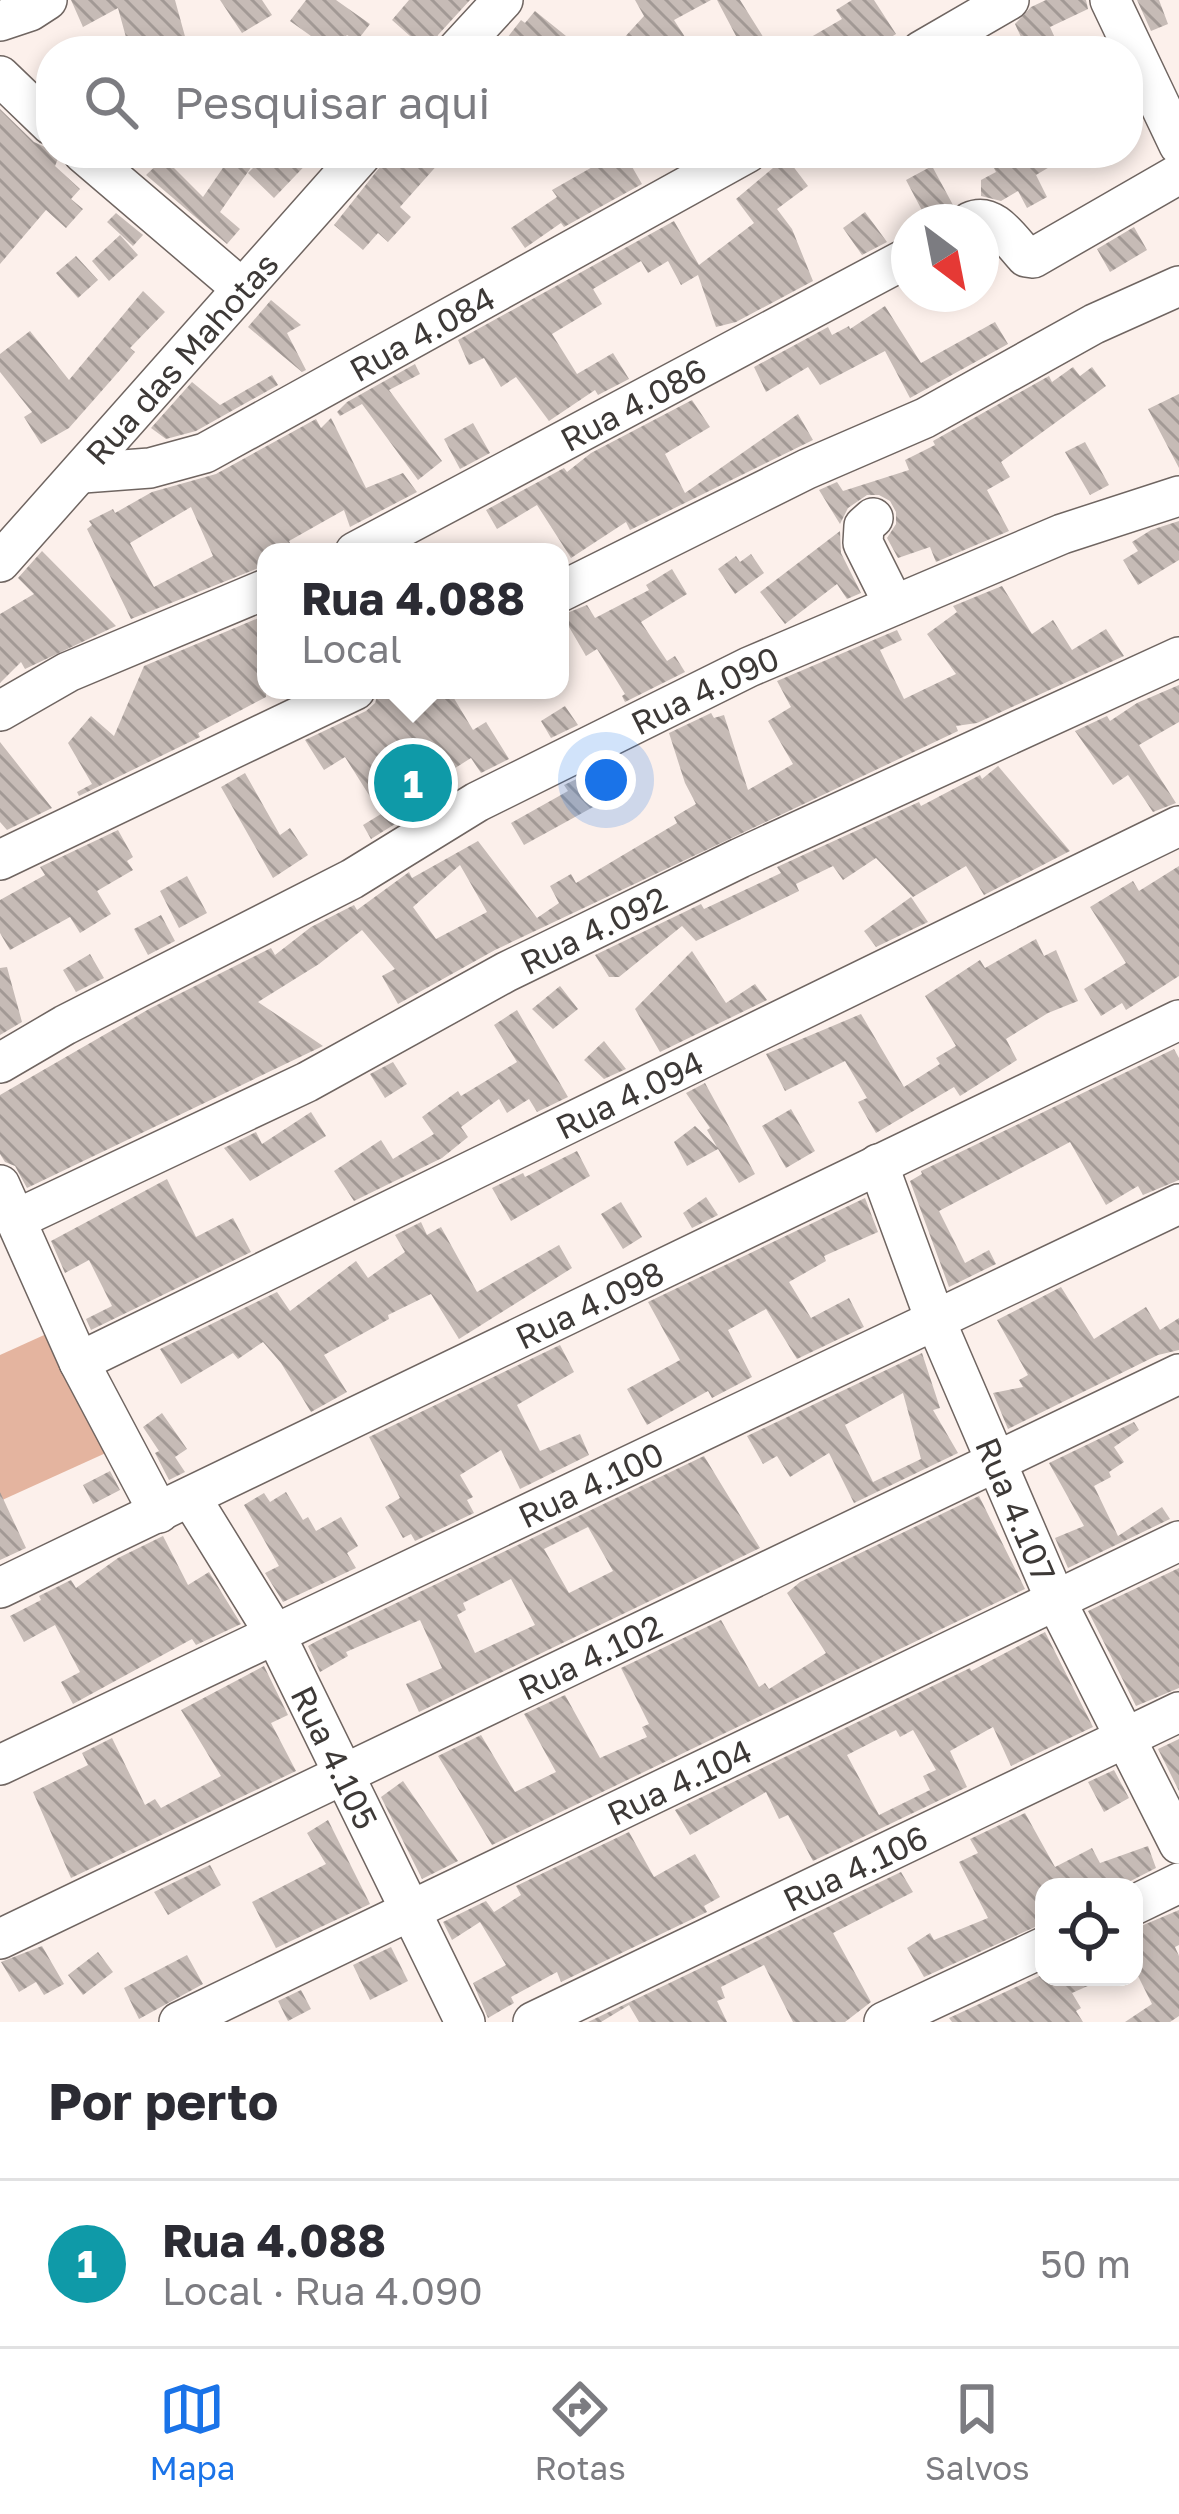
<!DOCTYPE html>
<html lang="pt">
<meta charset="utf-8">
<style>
:root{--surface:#fff;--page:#f7f7f7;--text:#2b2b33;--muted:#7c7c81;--line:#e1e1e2;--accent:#1a73e8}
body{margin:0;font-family:"Golos Text",sans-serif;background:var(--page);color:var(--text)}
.controls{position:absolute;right:36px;bottom:36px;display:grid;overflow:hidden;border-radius:24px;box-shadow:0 6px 18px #0003}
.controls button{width:108px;height:108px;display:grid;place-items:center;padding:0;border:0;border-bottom:3px solid var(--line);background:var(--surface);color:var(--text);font:60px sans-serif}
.compass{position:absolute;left:891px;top:204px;width:108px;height:108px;border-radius:50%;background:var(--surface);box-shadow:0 6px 18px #0003;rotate:148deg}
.you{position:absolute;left:606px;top:780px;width:42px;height:42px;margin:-30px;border:9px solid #fff;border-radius:50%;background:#1a73e8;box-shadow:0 0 0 18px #1a73e833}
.badge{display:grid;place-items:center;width:78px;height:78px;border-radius:50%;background:var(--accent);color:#fff;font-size:39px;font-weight:700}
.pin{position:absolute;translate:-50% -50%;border:6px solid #fff;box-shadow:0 3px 12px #0006}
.popup{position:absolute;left:257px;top:543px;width:312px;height:156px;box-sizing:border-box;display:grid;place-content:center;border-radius:24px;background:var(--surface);filter:drop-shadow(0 3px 9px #0005);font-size:39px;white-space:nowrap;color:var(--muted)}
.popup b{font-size:45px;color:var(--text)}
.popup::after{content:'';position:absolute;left:50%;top:100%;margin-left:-24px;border:24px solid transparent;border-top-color:var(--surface)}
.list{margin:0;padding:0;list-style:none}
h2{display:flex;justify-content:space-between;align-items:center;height:156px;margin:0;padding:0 48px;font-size:51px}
h2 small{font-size:39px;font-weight:400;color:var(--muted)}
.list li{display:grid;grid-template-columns:78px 1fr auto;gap:36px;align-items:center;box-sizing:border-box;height:168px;padding:0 48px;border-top:3px solid var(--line)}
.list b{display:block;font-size:45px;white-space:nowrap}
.list p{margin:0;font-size:39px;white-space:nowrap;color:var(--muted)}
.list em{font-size:39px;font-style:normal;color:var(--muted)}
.icon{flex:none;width:66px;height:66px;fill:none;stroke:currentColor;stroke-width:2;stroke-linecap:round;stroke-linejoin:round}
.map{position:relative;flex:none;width:1179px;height:2022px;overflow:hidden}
.search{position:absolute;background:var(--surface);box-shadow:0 6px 18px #0003;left:36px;right:36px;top:36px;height:132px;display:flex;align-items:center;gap:30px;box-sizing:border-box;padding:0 42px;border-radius:48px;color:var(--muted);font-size:45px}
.sheet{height:324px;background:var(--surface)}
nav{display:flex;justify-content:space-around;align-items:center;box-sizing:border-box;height:168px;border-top:3px solid var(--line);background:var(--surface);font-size:33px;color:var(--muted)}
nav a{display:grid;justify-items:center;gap:6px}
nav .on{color:var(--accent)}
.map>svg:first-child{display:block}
.green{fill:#e4b49f}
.building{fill:url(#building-back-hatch);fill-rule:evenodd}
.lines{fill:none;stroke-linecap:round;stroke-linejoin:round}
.minor-casing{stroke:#6f6561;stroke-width:42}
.minor{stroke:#fff;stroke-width:39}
.labels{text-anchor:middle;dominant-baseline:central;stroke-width:12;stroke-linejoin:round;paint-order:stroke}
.street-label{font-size:33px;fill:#3d3937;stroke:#fcf0eb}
</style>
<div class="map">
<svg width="1179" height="2022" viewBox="0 0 1179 2022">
<defs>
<pattern id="building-back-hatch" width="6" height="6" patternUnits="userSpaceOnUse" patternTransform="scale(3)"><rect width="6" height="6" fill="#c6bbb6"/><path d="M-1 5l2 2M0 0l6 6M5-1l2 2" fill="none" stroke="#a29995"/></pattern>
</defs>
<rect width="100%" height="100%" fill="#fcf0eb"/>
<path class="green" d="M53 1331 108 1452 0 1501V1355Z"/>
<path class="building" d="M71 0H175L186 40 148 51 144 36 127 41 118 8 83 27Z
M220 0H262L272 15 242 33Z
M306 0H336L370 24 357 41 347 35 332 51 290 21Z
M409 0H470L438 35 433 51H427L392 20Z
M635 0H711L674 20 694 51H612L644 16Z
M717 0H740L772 51H744Z
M852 0H874L896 34 869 51H862L856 41 840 51H787L842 19 836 10Z
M1046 0H1086L1088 9 1050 27 1055 38 1027 50 1015 24 1031 7Z
M1137 0H1159L1168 24 1151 31Z
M535 11 566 36 553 51H489L496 43 500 47 521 20 525 23Z
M0 109 34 142 60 154 55 166 80 189 71 199 83 209 66 228 46 210 0 264Z
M233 153 252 166 220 212 240 229 227 244 146 175 164 158 203 197Z
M268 153H317L274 198 248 173Z
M391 153H448L400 207 411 217 388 242 378 233 363 250 334 225Z
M617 153H624L642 184 564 227 561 223 525 248 511 228 557 197 552 190Z
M986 153H1073L1036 175 1047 197 1027 208 1018 191 1001 201 981 196V180L996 172Z
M786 157 808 186 777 209 792 229 813 281 736 322 716 327 698 275 681 285 668 261 648 273 641 261 593 289 602 304 552 334 577 374 613 353 629 379 598 395 595 390 549 421 516 377 501 387 484 358 469 365 458 340 674 221 699 265 754 223 736 199Z
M932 166 953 205 927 220 906 180Z
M865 212 887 242 862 255 843 228Z
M116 213 143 235 133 246 107 222Z
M1134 227 1147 250 1110 272 1097 249Z
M120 235 138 255 109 281 92 261Z
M76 256 98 280 78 298 56 273Z
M143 291 165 312 130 348 135 352 121 369 69 428 41 444 24 417 32 412 0 372V354L30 331 69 380Z
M271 300 301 325 287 333 306 370 302 372 248 327Z
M885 306 921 363 995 322 1008 344 910 398 885 351 820 385 808 367 766 392 754 367 828 327 832 335 849 326 850 329Z
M415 364 420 374 389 390 442 461 418 480 362 404 340 416 337 412 347 402Z
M1073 367 1080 376 1092 367 1106 386 1001 462 1010 477 987 490 1009 531 936 562 930 547 898 558 887 538 896 524V512L890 501 879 495H867L848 508 840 524 819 490 837 482 843 491 909 470 905 460 935 445 933 441 1049 376 1052 382Z
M272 375 278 385 196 431 166 439 151 428 192 382 220 405Z
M1179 394V468L1148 409Z
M692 400 710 427 665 454 685 493 798 414 813 440 630 530 626 522 571 558 537 505 497 529 486 510 564 468 567 472 591 453Z
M331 418 366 488 403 473 417 492 350 527 344 510 289 541 295 552H266V565L131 619 87 529 92 525 89 521 113 509 115 513 152 492 216 474 316 419 321 428ZM191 507 213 556 154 587 130 543Z
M473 423 490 453 460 469 444 439Z
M1085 442 1109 485 1090 495 1065 452Z
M1179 521V560L1138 585 1123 560 1138 551 1132 542 1151 530Z
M840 531 841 553 861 593 847 599 837 584 785 624 760 592Z
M42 551 116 626 25 669 21 662 0 683V614L34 594 18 578Z
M751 554 764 573 735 594 718 569 736 556 740 562Z
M672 569 687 594 641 622 667 661 675 656 685 672 625 702 622 696 625 694 597 649 586 656 562 615 587 605 595 618 649 590 646 585Z
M1002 586 1032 634 1053 620 1072 650 1106 629 1124 656 977 723 956 726 958 731 495 950 398 1004 382 976 395 969 362 930 319 964 258 1002 323 1046 27 1188 15 1166 5 1162 0 1154V1095L149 1009 271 948 275 955 311 927 354 905 357 910 409 872 412 878 478 841 537 918 559 903 550 886 571 874 576 883 677 823 674 817 696 804 685 783 669 733 711 713 714 718 724 715 748 790 793 764 768 721 791 707 777 681 897 630 902 640 880 650 904 699 956 674 927 634 957 612 953 606ZM460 865 487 912 436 939 413 907Z
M261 617 266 629V697L198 733 200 737 79 796 77 792 92 784 68 743 91 716 114 736 144 666Z
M1179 685V722L1139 745 1176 803 1153 812 1128 775 1113 785 1075 731 1107 716 1110 721 1137 703Z
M379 690H449L473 730 486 722 509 759 481 773 471 758 433 782 443 794 371 839 363 825 381 814 345 757 324 770 305 740 366 711 375 703Z
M565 706 578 725 551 738 541 721Z
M0 742 52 808 7 830 0 822Z
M998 766 1070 851 984 895 966 866 913 897 876 858 843 880 833 866 796 884 799 891 696 941 682 926 619 977H609L595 955 701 904 704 909 781 873 777 867 919 802 921 806 980 775 982 779Z
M591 772 602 790 590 797 595 806 524 845 511 823 568 791 564 785Z
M245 773 280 835 290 828 308 855 273 878 221 787Z
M118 830 133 857 127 861 133 870 97 891 111 914 80 933 70 917 10 950 0 933V900L45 875 40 867Z
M1179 866V976L1126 1010 1122 1003 1101 1016 1084 989 1126 963 1090 907 1133 881 1139 891Z
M187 876 207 913 179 928 160 891Z
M911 897 928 922 876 947 864 931Z
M161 915 175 941 148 955 134 929Z
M1036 939 1044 956 1056 950 1078 1001 1048 1013 1006 1039 1017 1060 960 1096 954 1087 876 1133 858 1102 867 1098 845 1061 785 1091 766 1054 861 1014 904 1087 940 1064 936 1058 956 1046 925 996 980 960 985 968Z
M692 951 726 1003 755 984 767 1000 660 1052 635 1009Z
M90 954 104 978 76 992 63 970Z
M7 967 22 1022 0 1035V968Z
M560 986 578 1009 553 1029 532 1009Z
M517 1010 568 1097 537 1112 529 1099 507 1113 499 1099 461 1127 468 1137 442 1158 354 1201 334 1171 381 1140 393 1159 434 1134 422 1117 458 1091 461 1096 517 1062 494 1025Z
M604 1041 626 1069 604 1079 584 1060Z
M1174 1049 1179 1058V1180L1143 1195 1138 1186 1106 1205 1070 1142 939 1211 965 1263 989 1250 996 1264 949 1287 910 1181 922 1174 921 1171Z
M393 1062 407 1084 385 1098 370 1074Z
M705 1083 755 1174 739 1183 718 1149 687 1166 674 1142 695 1126 717 1147 707 1130 710 1128 686 1093Z
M791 1109 815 1151 786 1168 762 1126Z
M311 1112 326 1136 250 1181 224 1148 256 1132 262 1144Z
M577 1151 590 1176 511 1221 492 1188 523 1173 525 1177Z
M167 1179 196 1237 233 1218 251 1252 91 1330 86 1319 112 1306 89 1260 65 1273 51 1241Z
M706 1197 718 1215 692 1228 683 1213Z
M865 1198 878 1232 824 1256 826 1261 789 1282 811 1318 849 1298 864 1327 797 1359 766 1309 728 1330 752 1377 712 1398 708 1391 647 1425 627 1389 680 1360 648 1302Z
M621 1202 642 1237 623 1249 601 1214Z
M421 1222 427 1235 441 1227 477 1292 559 1245 572 1268 459 1339 431 1294 388 1315 389 1319 324 1355 347 1392 311 1412 281 1363 263 1342 238 1359 233 1353 181 1384 160 1349 277 1292 290 1311 356 1261 368 1278 405 1252 395 1235Z
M1061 1287 1094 1339 1146 1307 1160 1330 1179 1318V1350L1158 1355 1008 1429 993 1393 1023 1387 1019 1380 1028 1375 997 1320Z
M560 1345 574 1372 517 1405 540 1451 580 1434 589 1455 520 1489 501 1450 460 1475 473 1497 467 1500 474 1513 415 1541 411 1534 403 1538 385 1507 400 1498 369 1437Z
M922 1353 940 1408 933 1410 958 1453 854 1503 829 1453 790 1477 777 1456 763 1464 747 1436ZM903 1393 921 1459 873 1482 845 1425Z
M162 1413 187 1449 175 1457 185 1472 169 1480 155 1453 159 1451 143 1427Z
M1134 1422 1139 1430 1114 1447 1124 1462 1109 1472 1111 1477 1094 1486 1118 1536 1162 1507 1170 1519 1068 1568 1055 1538 1084 1526 1049 1463Z
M704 1456 760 1548 419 1712 406 1684 442 1668 420 1620 346 1652 348 1656 320 1672 308 1646 317 1641ZM588 1527 613 1571 569 1593 544 1549ZM511 1579 535 1625 475 1653 457 1615 466 1610 463 1603Z
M110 1471 120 1490 93 1504 83 1485Z
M0 1492 26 1548 0 1560Z
M286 1492 303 1520 308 1517 316 1531 341 1517 358 1546 347 1553 356 1568 283 1602 265 1573 279 1566 244 1505 264 1493 270 1502Z
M979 1496 1025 1589 492 1845 438 1756 481 1735 515 1792 556 1772 524 1714 565 1695 600 1758 647 1737 642 1727 649 1724 621 1668 721 1620 759 1687 765 1683 769 1689 826 1653 787 1593 800 1582Z
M163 1536 188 1585 209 1572 241 1624 196 1645 192 1639 73 1704 61 1682 80 1672 55 1625 24 1642 10 1616 41 1600 39 1596 71 1580 76 1588 118 1558Z
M1179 1568V1688L1136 1706 1088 1611Z
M1045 1632 1093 1727 1011 1766 993 1727 950 1751 967 1787 813 1861 788 1815 779 1819 766 1792 690 1835 675 1810 970 1668 971 1671ZM896 1730 900 1737 913 1730 936 1770 923 1776 930 1790 879 1815 847 1755Z
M264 1666 288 1715 271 1723 296 1771 71 1878 33 1792 88 1765 82 1753 112 1738 145 1805 155 1799 161 1808 221 1776 181 1710Z
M1179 1739V1791L1158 1749Z
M1114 1770 1129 1798 1104 1812 1088 1782Z
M403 1781 458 1861 422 1879 381 1797Z
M1025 1813 1055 1867 1092 1848 1100 1863 1148 1846 1156 1868 1119 1887H1044V1923L924 1977 907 1948 930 1933 934 1940 988 1918 959 1862 978 1853 970 1839Z
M328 1820 370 1904 276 1948 252 1902 326 1864 307 1833Z
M629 1832 654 1877 695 1854 720 1897 704 1906 707 1912 561 1982 557 1972 511 1997 514 2003 488 2018 473 1983 506 1965 480 1922 452 1940 443 1922 486 1901 494 1912 521 1895 516 1886Z
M210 1865 221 1885 168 1915 154 1892Z
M901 1872 913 1892 833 1933 871 2002 845 2022H793L764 1965 721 1987 725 1998 717 2001 727 2022H639L629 2005 601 2022H588Z
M1179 1910V1945L1175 1947 1179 1956V2016L1170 2022H1125L1152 2004 1134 1968V1929Z
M42 1946 64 1984 44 1995 36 1982 19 1992 1 1962Z
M391 1947 408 1981 370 2000 353 1965Z
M98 1952 113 1972 83 1995 68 1975Z
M187 1955 203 1984 139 2019 124 1988Z
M1044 1974V1977H1108L1072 1993 1081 2008 1076 2011 1083 2022H952L949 2018Z
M301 1990 311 2009 288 2021 278 2001Z"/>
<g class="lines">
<defs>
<g id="minor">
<path d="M1110 0 1179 145"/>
<path d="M0 21 30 11 47 0"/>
<path d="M456 51 503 0"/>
<path d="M921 51 1009 0"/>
<path d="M0 76 51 125"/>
<path d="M83 153 240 287"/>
<path d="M970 222C993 211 1010 240 1026 257L1033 258 1179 174"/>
<path id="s1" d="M83 473 150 468 205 453 747 153"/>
<path d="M873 518 864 526 863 543 894 605"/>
<path id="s2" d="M355 552 909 257"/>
<path id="s3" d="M0 562 363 153"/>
<path d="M560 592 807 469 925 418 1094 324 1179 286"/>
<path d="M0 711 68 672 266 589"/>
<path d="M0 860 355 690"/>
<path id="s4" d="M0 1063 65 1025 352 879 477 802 749 667 1062 534 1179 496"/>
<path id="s5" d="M878 1164 936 1322 1056 1601 1179 1844"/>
<path d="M0 1185 79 1362 159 1513"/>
<path id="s6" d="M17 1219 307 1082 506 972 740 858 1179 657"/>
<path id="s7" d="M79 1362 1179 826"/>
<path id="s8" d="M191 1498 275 1634 465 2022"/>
<path id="s9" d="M0 1588 1179 1020"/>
<path id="s10" d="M0 1765 1179 1204"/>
<path d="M1134 1905 1179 1883"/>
<path id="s11" d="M0 1939 1179 1374"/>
<path id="s12" d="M179 2022 1179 1541"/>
<path id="s13" d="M533 2022 1179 1712"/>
<path d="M884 2022 1044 1947"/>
</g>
</defs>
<use href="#minor" class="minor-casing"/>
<use href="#minor" class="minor"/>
</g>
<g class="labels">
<g class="street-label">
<text stroke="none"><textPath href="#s1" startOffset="372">Rua 4.084</textPath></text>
<text stroke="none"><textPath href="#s3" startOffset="273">Rua das Mahotas</textPath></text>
<text stroke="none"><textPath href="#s2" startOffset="315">Rua 4.086</textPath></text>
<text stroke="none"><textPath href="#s4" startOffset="798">Rua 4.090</textPath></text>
<text stroke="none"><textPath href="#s6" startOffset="645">Rua 4.092</textPath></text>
<text stroke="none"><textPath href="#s7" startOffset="612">Rua 4.094</textPath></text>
<text stroke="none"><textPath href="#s9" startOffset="654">Rua 4.098</textPath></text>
<text stroke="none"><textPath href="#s10" startOffset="654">Rua 4.100</textPath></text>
<text stroke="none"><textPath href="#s5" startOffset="372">Rua 4.107</textPath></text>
<text stroke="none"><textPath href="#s11" startOffset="654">Rua 4.102</textPath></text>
<text stroke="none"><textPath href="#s8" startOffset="297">Rua 4.105</textPath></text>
<text stroke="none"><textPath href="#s12" startOffset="555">Rua 4.104</textPath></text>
<text stroke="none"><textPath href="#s13" startOffset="357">Rua 4.106</textPath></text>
</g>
</g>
</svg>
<div class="controls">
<button><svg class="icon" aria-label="locate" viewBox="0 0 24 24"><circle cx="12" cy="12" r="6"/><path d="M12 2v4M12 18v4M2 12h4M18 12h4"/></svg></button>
</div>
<svg class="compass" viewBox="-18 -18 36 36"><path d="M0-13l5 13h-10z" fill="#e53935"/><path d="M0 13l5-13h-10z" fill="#7c7c81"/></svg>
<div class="you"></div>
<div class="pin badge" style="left:413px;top:783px;background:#0f9aa8">1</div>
<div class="popup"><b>Rua 4.088</b>Local</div>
<div class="search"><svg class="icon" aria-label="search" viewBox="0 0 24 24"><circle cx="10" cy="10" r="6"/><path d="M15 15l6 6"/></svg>Pesquisar aqui</div>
</div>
<section class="sheet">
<h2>Por perto<small></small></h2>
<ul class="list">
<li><span class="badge" style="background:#0f9aa8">1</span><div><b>Rua 4.088</b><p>Local · Rua 4.090</p></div><em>50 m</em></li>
</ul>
</section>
<nav>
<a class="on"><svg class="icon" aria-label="map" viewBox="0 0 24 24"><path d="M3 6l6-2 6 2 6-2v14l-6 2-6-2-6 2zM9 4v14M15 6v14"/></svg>Mapa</a>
<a><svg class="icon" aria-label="directions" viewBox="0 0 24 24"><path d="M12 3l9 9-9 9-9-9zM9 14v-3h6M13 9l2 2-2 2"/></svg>Rotas</a>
<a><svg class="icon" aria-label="saved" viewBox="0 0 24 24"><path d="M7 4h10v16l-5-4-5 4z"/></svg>Salvos</a>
</nav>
